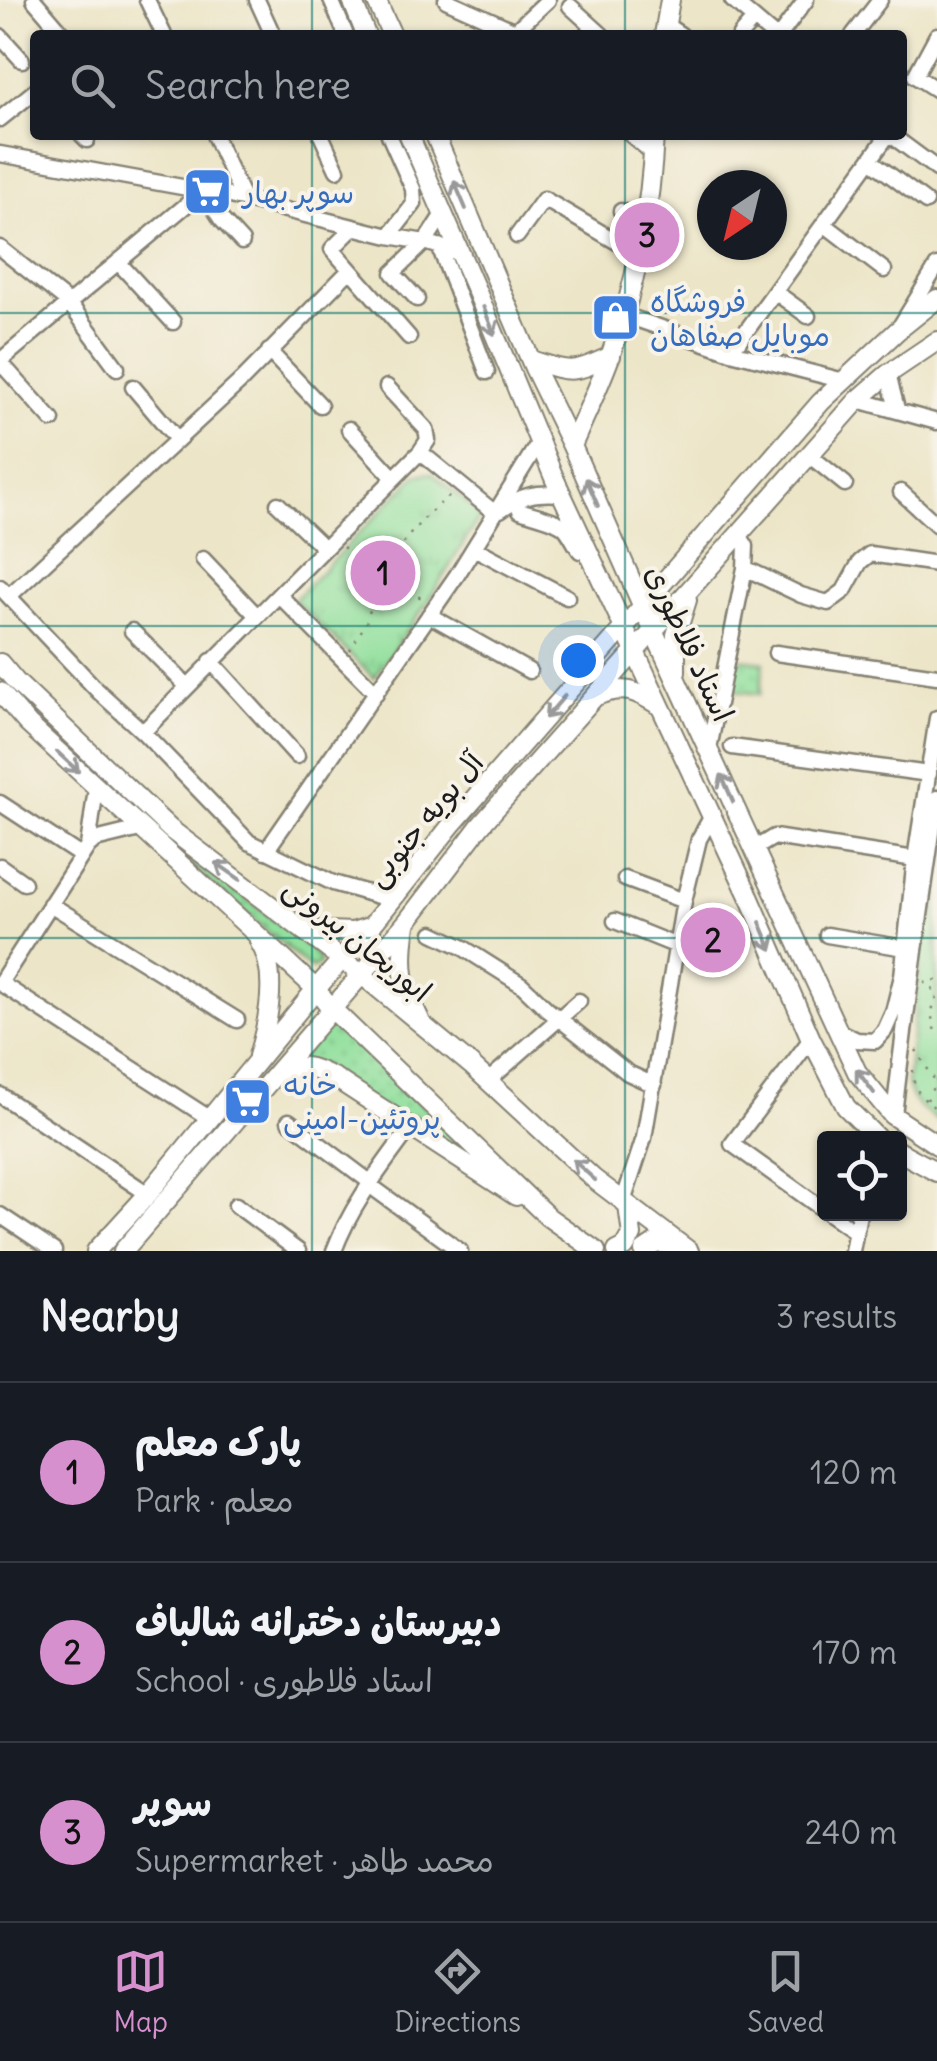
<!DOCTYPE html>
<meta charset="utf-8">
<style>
:root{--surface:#171b24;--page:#242831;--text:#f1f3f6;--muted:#9ea1a6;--line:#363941;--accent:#d690ce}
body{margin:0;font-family:Delius,"Playpen Sans Arabic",sans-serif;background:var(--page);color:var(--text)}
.controls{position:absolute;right:30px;bottom:30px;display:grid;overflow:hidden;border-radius:10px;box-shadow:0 2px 8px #0004}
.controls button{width:90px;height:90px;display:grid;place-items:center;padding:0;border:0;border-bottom:2px solid var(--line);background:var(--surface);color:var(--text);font:50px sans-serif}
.compass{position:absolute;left:697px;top:170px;width:90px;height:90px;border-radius:50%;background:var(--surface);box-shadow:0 2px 8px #0004;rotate:215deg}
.you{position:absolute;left:578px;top:660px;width:35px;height:35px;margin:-25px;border:8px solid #fff;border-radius:50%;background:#1a73e8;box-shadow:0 0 0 15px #1a73e833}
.badge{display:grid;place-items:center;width:65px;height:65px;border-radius:50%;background:var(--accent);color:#111;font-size:32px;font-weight:700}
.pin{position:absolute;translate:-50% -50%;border:5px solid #fff;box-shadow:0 2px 10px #0006}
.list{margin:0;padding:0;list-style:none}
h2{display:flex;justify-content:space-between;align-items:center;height:130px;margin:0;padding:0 40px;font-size:42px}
h2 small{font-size:32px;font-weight:400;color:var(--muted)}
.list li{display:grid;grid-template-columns:65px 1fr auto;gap:30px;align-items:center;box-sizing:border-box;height:180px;padding:0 40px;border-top:2px solid var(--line)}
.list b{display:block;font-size:38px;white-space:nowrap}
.list p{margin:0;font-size:32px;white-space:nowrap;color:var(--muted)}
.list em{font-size:32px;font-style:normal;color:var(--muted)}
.icon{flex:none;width:55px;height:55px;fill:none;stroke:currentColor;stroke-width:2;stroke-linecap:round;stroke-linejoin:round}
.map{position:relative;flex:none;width:937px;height:1251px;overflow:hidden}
.search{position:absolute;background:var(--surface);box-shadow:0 2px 8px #0004;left:30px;right:30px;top:30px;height:110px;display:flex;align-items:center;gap:25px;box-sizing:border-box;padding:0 35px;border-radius:10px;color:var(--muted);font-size:38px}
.sheet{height:670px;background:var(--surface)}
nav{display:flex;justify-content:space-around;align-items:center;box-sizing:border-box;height:140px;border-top:2px solid var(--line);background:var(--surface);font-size:28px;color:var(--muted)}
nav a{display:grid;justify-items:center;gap:5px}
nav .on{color:var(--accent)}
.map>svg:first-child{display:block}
.grass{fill:url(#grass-dots);stroke:#587e5d;stroke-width:2.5}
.park{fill:url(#park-tufts);stroke:#587e5d;stroke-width:2.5}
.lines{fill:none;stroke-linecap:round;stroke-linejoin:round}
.minor-casing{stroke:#848072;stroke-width:19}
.major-casing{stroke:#848072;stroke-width:22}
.path{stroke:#848072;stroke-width:2.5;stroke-dasharray:2.5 8;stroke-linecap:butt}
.minor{stroke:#fff;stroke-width:14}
.major{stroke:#fff;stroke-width:18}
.oneway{stroke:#999}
.grid{fill:none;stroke:#0f766e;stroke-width:2.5;stroke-opacity:0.55}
.labels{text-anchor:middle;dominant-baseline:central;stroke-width:8;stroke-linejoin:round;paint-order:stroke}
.shop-label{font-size:30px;fill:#366cbe;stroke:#f7f3e8;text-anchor:start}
.street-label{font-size:30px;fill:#1c1c1c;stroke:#f7f3e8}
</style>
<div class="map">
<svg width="937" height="1251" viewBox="0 0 937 1251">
<defs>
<pattern id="grass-dots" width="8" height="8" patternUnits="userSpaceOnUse" patternTransform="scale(2.5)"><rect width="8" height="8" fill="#93e09e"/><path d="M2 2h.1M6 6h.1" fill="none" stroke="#7ec088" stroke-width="1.8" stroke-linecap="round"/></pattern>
<pattern id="park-tufts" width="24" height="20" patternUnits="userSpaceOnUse" patternTransform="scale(2.5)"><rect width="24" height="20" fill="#93e09e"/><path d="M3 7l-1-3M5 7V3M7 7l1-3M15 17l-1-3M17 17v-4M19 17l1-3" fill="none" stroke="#7ec088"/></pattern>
</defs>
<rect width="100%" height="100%" fill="#f7f3e8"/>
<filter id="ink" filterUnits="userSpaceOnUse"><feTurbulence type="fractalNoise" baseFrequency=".01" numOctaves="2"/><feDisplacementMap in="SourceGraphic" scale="20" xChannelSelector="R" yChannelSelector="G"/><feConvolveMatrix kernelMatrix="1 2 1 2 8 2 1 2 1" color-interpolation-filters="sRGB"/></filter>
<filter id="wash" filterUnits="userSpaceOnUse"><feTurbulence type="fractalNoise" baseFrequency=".0048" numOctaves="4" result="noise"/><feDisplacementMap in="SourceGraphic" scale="40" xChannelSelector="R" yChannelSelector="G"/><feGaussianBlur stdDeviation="2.25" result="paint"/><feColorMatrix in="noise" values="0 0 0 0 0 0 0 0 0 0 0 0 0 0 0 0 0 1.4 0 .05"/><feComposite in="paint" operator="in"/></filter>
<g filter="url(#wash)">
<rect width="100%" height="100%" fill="#ece5c7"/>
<path class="grass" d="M731 658 764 662 760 694 727 690Z
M113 786 181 849 310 947 319 959V965L312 968 304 963 210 882 110 790Z
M332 1020 503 1181 298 1061Z"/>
<path class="park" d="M432 473 481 515 425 606 374 678 294 600 416 475Z
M937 875V1120C921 1110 911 1102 907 1083L929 880Z"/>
</g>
<g filter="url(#ink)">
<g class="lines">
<defs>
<path id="minor" d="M34 0 64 35
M147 0 164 35
M257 0 273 35
M331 0 346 35
M446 0 515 31
M732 0 773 35
M570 6 602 35
M666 25 681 35
M515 31 548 0
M740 35 754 19
M780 35 806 0
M853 35 880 0
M937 35 915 76 937 90
M0 36 22 60
M0 119 35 91
M82 135 87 140
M214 135 243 198
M321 135 337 170
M631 135 653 153
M891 135 937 169
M0 154 226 195 389 236 425 242 460 253
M870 160 926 202
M621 211 644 219
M824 224 884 270
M354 227 332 249 409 337
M389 236 414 204 413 189 389 135
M517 236 544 199 639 255
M439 246 487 372
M0 248 69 303 117 368
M118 262 173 322
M775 292 808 316
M417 299 393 273 425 242 443 214
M624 315 731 352 844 381
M901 325 937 266
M269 351 320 405
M731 352 888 135
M0 361 203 191 221 219 242 242
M0 362 52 420
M888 374 897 409
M133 387 177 439
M858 400 937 422
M349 429 394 478
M420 452 495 513
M809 455 845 484
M901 492 937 525
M278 504 324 548
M500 510C521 495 536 492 561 494
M520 510C533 515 558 519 566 529 571 535 575 544 580 551L588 552
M474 548 567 597
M203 559 257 616
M745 568 801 595 828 603 844 591 860 562 870 554 937 564
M0 587 98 691 143 732 249 842 333 883 392 900
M279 595 376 693
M9 596 243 379 350 270
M429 615 529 671
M132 631 187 686
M776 653 937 676
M211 661 297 756
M143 732 420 452 428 440 426 429 387 387
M732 747 929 774
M709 749 745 568 746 546 739 535
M0 803 81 856
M88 846 95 840 140 829
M754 849 774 837 915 859
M266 851 457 575 539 442
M0 866 24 883
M625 879 684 901
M50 904 237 1020
M615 921 677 946
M433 933 462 947 522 985 548 1010 628 1073 654 1085
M827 935 905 948
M0 983 209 1118
M0 983 88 846 96 788
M838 1031 857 1040 875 1041 885 1030 893 1012 902 976 915 859 937 718
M811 1039 732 1144 824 1210
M488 1081 579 1001
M0 1095 148 1194
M894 1116C905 1010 922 904 937 798
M289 1121 370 1182
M368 1184 460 1251
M623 1202 644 1138 684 901 699 839 712 816
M236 1205 298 1251
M830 1214 856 1232
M0 1215 54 1251
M334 1251C351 1205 382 1167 410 1128
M852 1251 859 1214"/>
<path id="major" d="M352 0 366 35
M376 0 392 35
M664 35 670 0
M409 135 477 292 555 480 748 894 811 1039 846 1107 877 1138
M435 135 534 368 572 446 654 632 857 1072 892 1115 937 1145
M531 360C572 373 571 374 611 356
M572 446C585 416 600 385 611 354 636 286 651 207 654 135
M0 663 17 683 170 829 361 974 471 1065 594 1179 689 1251
M676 672V635L687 600
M0 692 28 724 316 989 331 1008 548 1217 596 1251
M596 696C624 685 635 690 660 706
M406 925C400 965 402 984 420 1020
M305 930 352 932 372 926
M258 1056C268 1023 279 972 259 941
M277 1076C302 1061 311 1067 335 1078L516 1196
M900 1152 937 1172
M96 1251 148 1194 316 989 372 925 453 823 821 402 897 331 937 299
M123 1251 406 923 480 826 858 400 888 374 937 341
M617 1251 625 1247 632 1235 628 1206
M644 1251 656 1243 680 1245"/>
</defs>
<use href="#minor" class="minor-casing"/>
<use href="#major" class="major-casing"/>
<path class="path" d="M343 547 362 564 370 578
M367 587a10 10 0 1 1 20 0a10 10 0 1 1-20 0Z
M380 578C399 546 420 518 450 496
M387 593 406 597H424
M350 650 366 623 374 597
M924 982 937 993
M924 983 937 980
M937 997C930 1010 931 1022 937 1036
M916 1050 937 1084
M913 1070C912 1089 922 1099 937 1109
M927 1100 937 1079"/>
<use href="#minor" class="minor"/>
<use href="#major" class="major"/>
</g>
<defs><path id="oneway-shaft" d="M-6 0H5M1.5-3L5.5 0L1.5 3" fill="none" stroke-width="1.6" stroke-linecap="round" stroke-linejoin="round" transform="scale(2.5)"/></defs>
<g class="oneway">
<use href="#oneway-shaft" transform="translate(460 195) rotate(-113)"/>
<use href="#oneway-shaft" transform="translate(489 321) rotate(68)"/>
<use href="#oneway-shaft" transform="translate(592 492) rotate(-113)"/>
<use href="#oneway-shaft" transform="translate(555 707) rotate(131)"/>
<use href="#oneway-shaft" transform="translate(68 762) rotate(43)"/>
<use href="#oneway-shaft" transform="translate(727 788) rotate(-114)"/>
<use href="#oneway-shaft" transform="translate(228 871) rotate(-145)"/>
<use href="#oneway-shaft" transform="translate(766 936) rotate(67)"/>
<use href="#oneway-shaft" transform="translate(865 1081) rotate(-127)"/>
<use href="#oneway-shaft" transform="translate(584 1170) rotate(-138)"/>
</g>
</g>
<path class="grid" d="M312 0V35M625 0V35M312 135V1251M625 135V1251M0 313H937M0 626H937M0 938H937"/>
<defs>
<symbol id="supermarket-square" viewBox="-11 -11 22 22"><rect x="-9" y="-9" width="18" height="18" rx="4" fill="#3f7fe0" stroke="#f7f3e8"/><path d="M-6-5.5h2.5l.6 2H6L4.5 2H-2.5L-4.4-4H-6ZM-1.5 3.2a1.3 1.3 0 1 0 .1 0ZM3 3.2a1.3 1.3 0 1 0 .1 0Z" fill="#fff"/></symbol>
<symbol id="shop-square" viewBox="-11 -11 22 22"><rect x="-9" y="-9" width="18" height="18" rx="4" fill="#3f7fe0" stroke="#f7f3e8"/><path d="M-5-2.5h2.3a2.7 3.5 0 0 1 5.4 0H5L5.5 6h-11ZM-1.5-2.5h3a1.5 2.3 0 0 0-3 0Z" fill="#fff"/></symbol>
</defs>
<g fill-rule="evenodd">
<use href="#supermarket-square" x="180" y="164" width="55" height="55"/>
<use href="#shop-square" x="588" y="290" width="55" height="55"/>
<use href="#supermarket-square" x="220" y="1074" width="55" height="55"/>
</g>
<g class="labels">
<g class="shop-label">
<text x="243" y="192">سوپر بهار</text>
<text x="650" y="301">فروشگاه<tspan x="650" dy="34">موبایل صفاهان</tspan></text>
<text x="283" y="1084">خانه<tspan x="283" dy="34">پروتئین-امینی</tspan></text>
</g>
<g class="street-label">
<text transform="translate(690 643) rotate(65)">استاد فلاطوری</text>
<text transform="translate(424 819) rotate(-50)">آل بویه جنوبی</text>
<text transform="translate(358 939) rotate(39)">ابوریحان بیرونی</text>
</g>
</g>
</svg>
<div class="controls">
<button><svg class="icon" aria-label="locate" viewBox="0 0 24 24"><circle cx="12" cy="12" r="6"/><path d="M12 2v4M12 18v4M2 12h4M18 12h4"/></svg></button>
</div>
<svg class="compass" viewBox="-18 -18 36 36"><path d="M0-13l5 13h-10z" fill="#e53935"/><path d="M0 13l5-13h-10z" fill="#9ea1a6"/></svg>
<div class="you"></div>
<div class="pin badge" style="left:383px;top:573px">1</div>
<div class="pin badge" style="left:713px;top:940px">2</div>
<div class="pin badge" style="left:647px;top:235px">3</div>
<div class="search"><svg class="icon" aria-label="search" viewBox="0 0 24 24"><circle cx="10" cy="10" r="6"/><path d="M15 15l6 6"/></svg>Search here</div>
</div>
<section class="sheet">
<h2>Nearby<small>3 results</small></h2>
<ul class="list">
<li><span class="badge">1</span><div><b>پارک معلم</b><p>Park · معلم</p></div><em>120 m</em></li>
<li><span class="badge">2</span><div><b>دبیرستان دخترانه شالباف</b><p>School · استاد فلاطوری</p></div><em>170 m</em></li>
<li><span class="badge">3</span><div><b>سوپر</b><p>Supermarket · محمد طاهر</p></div><em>240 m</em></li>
</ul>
</section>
<nav>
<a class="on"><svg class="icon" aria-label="map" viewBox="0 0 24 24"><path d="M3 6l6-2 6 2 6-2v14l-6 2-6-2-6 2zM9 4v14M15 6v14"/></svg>Map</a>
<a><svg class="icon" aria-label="directions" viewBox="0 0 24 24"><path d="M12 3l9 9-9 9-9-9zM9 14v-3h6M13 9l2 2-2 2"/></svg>Directions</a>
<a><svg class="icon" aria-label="saved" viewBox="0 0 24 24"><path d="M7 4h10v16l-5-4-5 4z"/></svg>Saved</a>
</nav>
